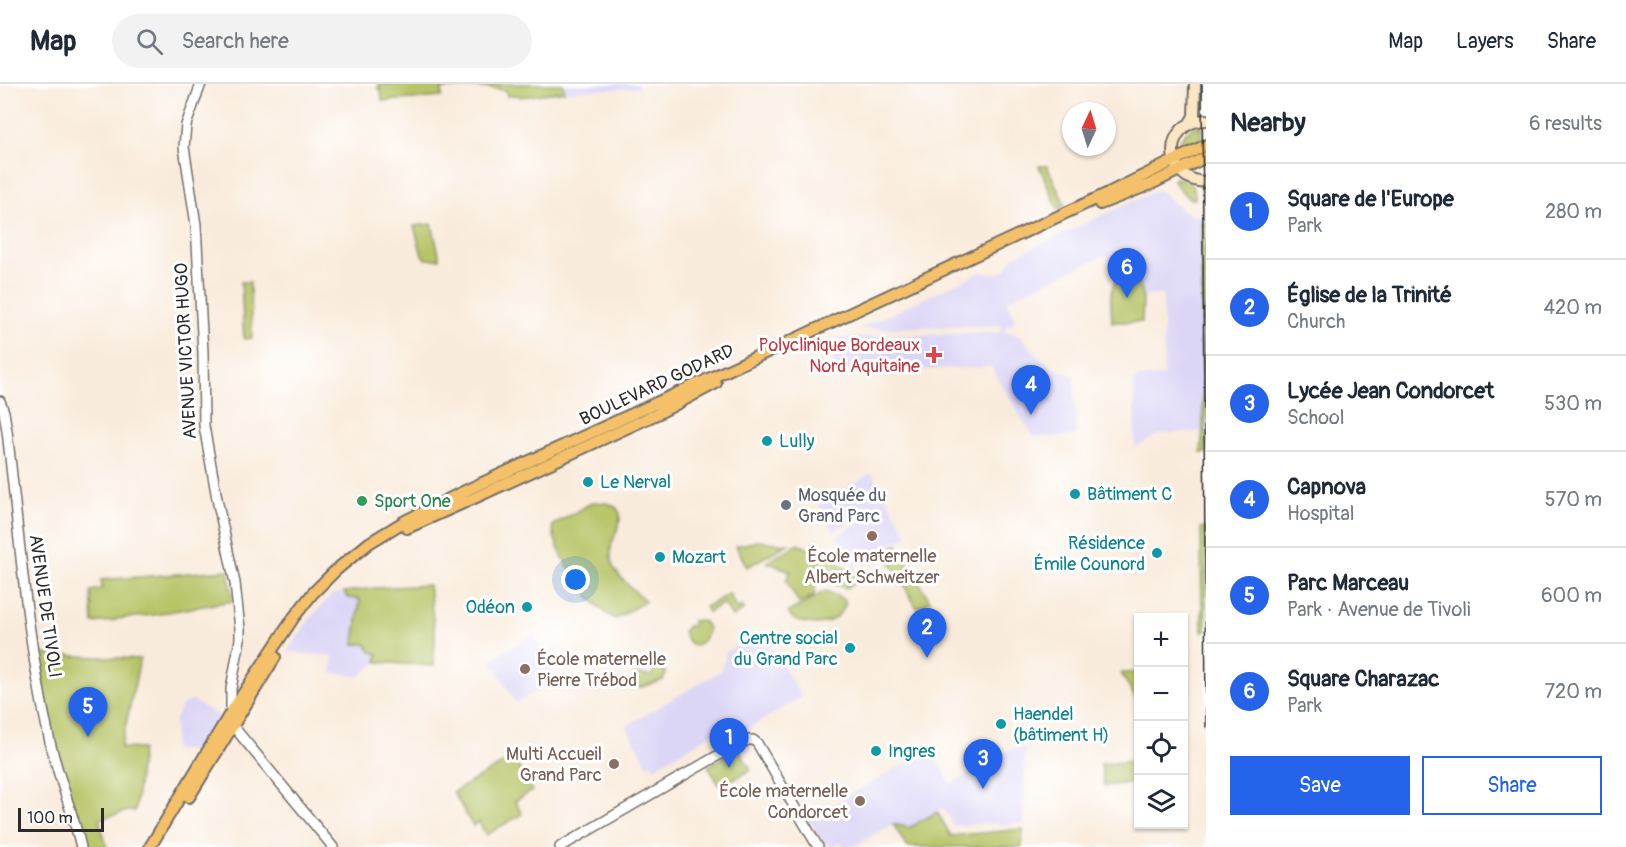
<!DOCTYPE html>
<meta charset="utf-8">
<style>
:root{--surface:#fff;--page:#f2f2f3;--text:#1f2937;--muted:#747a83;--line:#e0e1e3;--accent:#2563eb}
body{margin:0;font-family:Pangolin,sans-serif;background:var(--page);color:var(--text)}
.controls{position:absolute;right:18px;bottom:18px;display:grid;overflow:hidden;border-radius:0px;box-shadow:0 2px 4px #0004}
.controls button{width:54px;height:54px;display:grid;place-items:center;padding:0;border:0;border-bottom:2px solid var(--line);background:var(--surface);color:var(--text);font:30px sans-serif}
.compass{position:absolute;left:1062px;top:18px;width:54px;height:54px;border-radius:50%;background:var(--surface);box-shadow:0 2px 4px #0004;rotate:4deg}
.scale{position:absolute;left:18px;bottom:15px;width:86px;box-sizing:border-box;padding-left:6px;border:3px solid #2b2b2b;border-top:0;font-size:16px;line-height:21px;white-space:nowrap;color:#2b2b2b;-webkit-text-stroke:4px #fff;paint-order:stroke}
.you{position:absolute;left:576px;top:496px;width:21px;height:21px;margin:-15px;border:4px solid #fff;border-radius:50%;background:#1a73e8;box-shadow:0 0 0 9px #1a73e833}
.badge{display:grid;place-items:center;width:39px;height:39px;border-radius:50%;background:var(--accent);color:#fff;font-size:20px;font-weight:700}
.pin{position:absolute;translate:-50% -50px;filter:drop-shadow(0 2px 3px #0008)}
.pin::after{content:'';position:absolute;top:32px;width:21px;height:18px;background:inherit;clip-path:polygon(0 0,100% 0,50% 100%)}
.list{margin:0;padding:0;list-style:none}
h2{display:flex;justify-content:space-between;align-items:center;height:78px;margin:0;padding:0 24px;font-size:26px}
h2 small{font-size:20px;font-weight:400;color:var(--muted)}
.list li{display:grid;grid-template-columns:39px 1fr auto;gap:18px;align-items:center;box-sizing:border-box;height:96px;padding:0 24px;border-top:2px solid var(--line)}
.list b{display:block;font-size:22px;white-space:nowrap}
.list p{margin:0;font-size:20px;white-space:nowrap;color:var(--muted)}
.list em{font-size:20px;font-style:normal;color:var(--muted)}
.actions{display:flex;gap:12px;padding:18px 24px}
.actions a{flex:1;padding:14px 0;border:2px solid var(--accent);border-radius:0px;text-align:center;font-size:21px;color:var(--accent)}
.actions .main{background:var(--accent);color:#fff}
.icon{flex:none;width:33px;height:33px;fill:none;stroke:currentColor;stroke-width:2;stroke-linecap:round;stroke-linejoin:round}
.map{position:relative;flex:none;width:1206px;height:763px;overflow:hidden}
header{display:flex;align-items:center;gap:36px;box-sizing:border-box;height:84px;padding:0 30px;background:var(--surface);border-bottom:2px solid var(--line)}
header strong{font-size:28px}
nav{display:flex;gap:33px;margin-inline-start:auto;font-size:21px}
.search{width:420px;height:54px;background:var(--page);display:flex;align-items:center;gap:15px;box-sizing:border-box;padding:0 21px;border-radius:33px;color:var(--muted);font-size:22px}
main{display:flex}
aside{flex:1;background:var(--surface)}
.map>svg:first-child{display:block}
.built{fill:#dcd6f6}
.green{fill:#b7c568;stroke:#71784a;stroke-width:1.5}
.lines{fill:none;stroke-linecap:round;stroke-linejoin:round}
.tertiary-casing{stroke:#736e69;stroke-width:12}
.secondary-casing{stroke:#736e69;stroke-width:14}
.primary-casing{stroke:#736e69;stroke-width:14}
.tertiary{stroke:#fff;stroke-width:9}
.secondary{stroke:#fbe6c3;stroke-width:10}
.primary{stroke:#f4c16a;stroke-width:10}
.tram{stroke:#2b2b2b;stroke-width:1.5}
.health-dot{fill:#e0444e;stroke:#fff;stroke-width:2}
.culture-dot{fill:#0f9aa8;stroke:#fff;stroke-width:2}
.leisure-dot{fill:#2e9e5b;stroke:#fff;stroke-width:2}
.worship-dot{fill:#6b7280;stroke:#fff;stroke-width:2}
.education-dot{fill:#8d6e63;stroke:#fff;stroke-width:2}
.labels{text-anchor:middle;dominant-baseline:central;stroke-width:6;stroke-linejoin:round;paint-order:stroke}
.health-label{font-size:18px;fill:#be3a42;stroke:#fff;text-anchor:end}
.street-label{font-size:18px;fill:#2b2b2b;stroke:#fff}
.culture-label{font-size:18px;fill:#0d838f;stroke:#fff;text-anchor:start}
.worship-label{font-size:18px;fill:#5b616d;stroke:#fff;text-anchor:start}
.leisure-label{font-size:18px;fill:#27864d;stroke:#fff;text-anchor:start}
.education-label{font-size:18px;fill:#785e54;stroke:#fff;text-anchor:end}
</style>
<header>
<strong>Map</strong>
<div class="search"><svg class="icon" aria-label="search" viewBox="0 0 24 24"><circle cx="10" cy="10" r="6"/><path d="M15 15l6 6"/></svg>Search here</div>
<nav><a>Map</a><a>Layers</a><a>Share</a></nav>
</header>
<main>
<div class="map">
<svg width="1206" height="763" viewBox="0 0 1206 763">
<rect width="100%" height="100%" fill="#fff"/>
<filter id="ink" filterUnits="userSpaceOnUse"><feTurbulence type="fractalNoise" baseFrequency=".0167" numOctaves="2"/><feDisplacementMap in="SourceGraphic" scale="12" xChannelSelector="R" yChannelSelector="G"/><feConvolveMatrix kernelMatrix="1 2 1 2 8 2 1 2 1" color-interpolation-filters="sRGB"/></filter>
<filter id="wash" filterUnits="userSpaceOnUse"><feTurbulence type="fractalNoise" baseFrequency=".008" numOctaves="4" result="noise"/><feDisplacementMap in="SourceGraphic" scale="24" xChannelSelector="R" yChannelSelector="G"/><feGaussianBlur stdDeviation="1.35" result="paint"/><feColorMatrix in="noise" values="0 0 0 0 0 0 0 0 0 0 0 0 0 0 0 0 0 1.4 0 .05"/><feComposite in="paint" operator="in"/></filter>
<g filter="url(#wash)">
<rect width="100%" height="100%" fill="#f9ebdb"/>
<path class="built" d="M563 0H638L639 4 564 7Z
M1157 106 1163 108 1172 118 1182 126 1191 131 1206 133V346L1197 348 1160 350 1135 363 1134 297 1138 293 1164 292 1163 211H1142L1140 199 1118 195 1106 171 1007 216 1015 235 1012 241H1005V248H1012L1019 251 1038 272 1053 284 1074 292 1076 352 1033 353 991 283 837 289 828 260 841 254 1001 248V241L858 245 981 188 994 190 1005 186 1013 173Z
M872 389 908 451 854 482 837 452 859 439 856 434 834 447 819 420Z
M429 501 435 551 434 582 378 578 359 592 332 589 333 572 287 568 310 535 332 510 373 505Z
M533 551 558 595 516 619 491 575Z
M756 552 770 561 802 613 729 656 722 644 654 684 652 679 648 681 626 642 722 586 726 568Z
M192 616 221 633 201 667 174 666 175 634 183 620Z
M931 664 951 700 1011 665 1025 664 1023 739 999 741 998 739 954 742 943 724 909 744 893 740 853 763H844L841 758 833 763H831L828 759 824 761 809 735Z"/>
<path class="green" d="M379 0H563L564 7 520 13 519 11 507 12 506 6 475 3 442 5V13L382 17 381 5H378Z
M1201 41V58L1178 70C1179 53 1184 46 1201 41Z
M1039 82H1047L1065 121 1058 125Z
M1175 94C1188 95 1196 102 1195 115 1186 115 1179 104 1173 96Z
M1201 138 1206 139V369H1201L1203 342Z
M432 140 440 175H427L422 171 414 142Z
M1127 191C1148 195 1142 222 1142 238H1112C1112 221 1105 195 1127 191Z
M241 198H250L252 254 244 255Z
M593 418C599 419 606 418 612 421 630 429 613 451 611 463 610 469 611 476 613 482 618 494 636 508 645 517L616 535C593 526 551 466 553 441Z
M1201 444H1206V547H1202Z
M757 457 788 460 747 483 736 462Z
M797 460 816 467V485L817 470H822L849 486 852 484 859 497 846 504 817 495 816 490 814 512 799 519 786 496 791 487 767 478Z
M897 461 913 488 900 495 885 468Z
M228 486 233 517 162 529 161 530 117 535 113 537 93 539 91 507 102 505 101 496Z
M915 491 930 517 917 524 902 498Z
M429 501 435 551 434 582 377 578 378 570 372 568 366 560H354L360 515 348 514 344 508 375 504Z
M826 507 841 514 846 519C839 536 824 542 807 539 798 538 792 536 788 528Z
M729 510 737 525 742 522 744 526 732 533 724 519 708 528 705 523Z
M698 536 704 538 708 544C707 553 704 558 695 562 688 559 686 555 683 548L688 542H693L692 537Z
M38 570 140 575 121 664 142 665 135 727H128L99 735 107 763H84L51 647Z
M657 582 666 589 663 596 639 604 633 599 634 590 651 592Z
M1121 589H1138V614L1136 615Z
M739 666 751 686 720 702 708 682 729 670 731 671Z
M511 675 515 677 532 707 515 717 522 730 486 751 479 738 473 742 453 708Z
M1135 677 1137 698 1104 702 1101 680Z
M937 728 951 752 1023 745 1022 763H907L893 740 909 744Z"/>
</g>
<g filter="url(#ink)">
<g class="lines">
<defs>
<path id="tertiary" d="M201 0 186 41 184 63 196 141 203 268 204 342 218 420 235 499 240 545V555L231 605V631
M0 317 4 328 7 347C19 448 26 550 48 649 56 688 72 725 81 763
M233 642 333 763
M560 763 717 672 748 656H753L757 659 818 763"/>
<path id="secondary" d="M1206 36C1162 37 1162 97 1206 98
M1190 39 1194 32 1195 0"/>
<path id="primary" d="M1100 120 1151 100 1206 73
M407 444 472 415 657 330 716 299
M189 713 275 573
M150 763 231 628 294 533 313 509 336 486 369 459 405 437 469 405 778 263 1102 112 1206 61"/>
</defs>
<use href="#tertiary" class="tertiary-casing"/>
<use href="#secondary" class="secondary-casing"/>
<use href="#primary" class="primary-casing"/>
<use href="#tertiary" class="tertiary"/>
<use href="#secondary" class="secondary"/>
<use href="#primary" class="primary"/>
<path class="tram" d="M1202 0 1206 643"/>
</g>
</g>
<path class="health-dot" d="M931 262h6v6h6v6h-6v6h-6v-6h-6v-6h6z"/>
<g class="culture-dot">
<circle cx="767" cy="357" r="6"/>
<circle cx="588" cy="398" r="6"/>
<circle cx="1075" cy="410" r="6"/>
<circle cx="1157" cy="469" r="6"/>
<circle cx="660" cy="473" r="6"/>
<circle cx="527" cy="523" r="6"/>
<circle cx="850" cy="564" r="6"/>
<circle cx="1001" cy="640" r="6"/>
<circle cx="876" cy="667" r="6"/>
</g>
<circle class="leisure-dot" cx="362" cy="417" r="6"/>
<circle class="worship-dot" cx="786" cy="421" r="6"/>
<g class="education-dot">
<circle cx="872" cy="452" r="6"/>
<circle cx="525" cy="585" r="6"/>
<circle cx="614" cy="680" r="6"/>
<circle cx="860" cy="717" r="6"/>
</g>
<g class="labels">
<g class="health-label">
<text x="920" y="261">Polyclinique Bordeaux<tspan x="920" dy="21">Nord Aquitaine</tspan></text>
</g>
<g class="street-label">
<text transform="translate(186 267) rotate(-93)">AVENUE VICTOR HUGO</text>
<text transform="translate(657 301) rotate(-25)">BOULEVARD GODARD</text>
<text transform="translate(45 522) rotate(82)">AVENUE DE TIVOLI</text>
</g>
<g class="culture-label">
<text x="779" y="357">Lully</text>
<text x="600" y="398">Le Nerval</text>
<text x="1087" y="410">Bâtiment C</text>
<text x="1145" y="459" text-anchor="end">Résidence<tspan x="1145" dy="21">Émile Counord</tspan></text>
<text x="672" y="473">Mozart</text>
<text x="515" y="523" text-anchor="end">Odéon</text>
<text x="838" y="554" text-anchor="end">Centre social<tspan x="838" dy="21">du Grand Parc</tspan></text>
<text x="1013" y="630">Haendel<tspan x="1013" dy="21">(bâtiment H)</tspan></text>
<text x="888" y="667">Ingres</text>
</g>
<g class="worship-label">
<text x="798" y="411">Mosquée du<tspan x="798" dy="21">Grand Parc</tspan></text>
</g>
<g class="leisure-label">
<text x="374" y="417">Sport One</text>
</g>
<g class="education-label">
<text x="872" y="472" text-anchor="middle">École maternelle<tspan x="872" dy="21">Albert Schweitzer</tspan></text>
<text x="537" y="575" text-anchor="start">École maternelle<tspan x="537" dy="21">Pierre Trébod</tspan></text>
<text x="602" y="670">Multi Accueil<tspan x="602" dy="21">Grand Parc</tspan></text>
<text x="848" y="707">École maternelle<tspan x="848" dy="21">Condorcet</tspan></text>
</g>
</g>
</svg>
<div class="controls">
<button>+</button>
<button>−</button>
<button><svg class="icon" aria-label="locate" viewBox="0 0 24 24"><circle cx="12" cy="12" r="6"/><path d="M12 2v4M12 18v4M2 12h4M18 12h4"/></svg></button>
<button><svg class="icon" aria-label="layers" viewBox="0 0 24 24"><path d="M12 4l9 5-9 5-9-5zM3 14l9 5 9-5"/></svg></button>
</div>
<svg class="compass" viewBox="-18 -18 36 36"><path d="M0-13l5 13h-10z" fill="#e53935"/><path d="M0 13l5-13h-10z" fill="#747a83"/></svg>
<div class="scale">100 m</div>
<div class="you"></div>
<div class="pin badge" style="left:729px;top:684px">1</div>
<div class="pin badge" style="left:927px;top:574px">2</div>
<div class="pin badge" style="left:983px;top:705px">3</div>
<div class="pin badge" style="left:1031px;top:331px">4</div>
<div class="pin badge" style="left:88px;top:653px">5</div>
<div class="pin badge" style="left:1127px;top:214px">6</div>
</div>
<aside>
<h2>Nearby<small>6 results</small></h2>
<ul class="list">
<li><span class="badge">1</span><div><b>Square de l'Europe</b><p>Park</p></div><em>280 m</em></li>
<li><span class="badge">2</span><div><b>Église de la Trinité</b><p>Church</p></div><em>420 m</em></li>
<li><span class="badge">3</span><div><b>Lycée Jean Condorcet</b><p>School</p></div><em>530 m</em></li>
<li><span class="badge">4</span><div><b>Capnova</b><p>Hospital</p></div><em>570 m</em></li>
<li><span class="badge">5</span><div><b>Parc Marceau</b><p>Park · Avenue de Tivoli</p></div><em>600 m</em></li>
<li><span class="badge">6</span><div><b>Square Charazac</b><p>Park</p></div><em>720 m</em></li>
</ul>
<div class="actions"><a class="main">Save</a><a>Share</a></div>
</aside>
</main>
